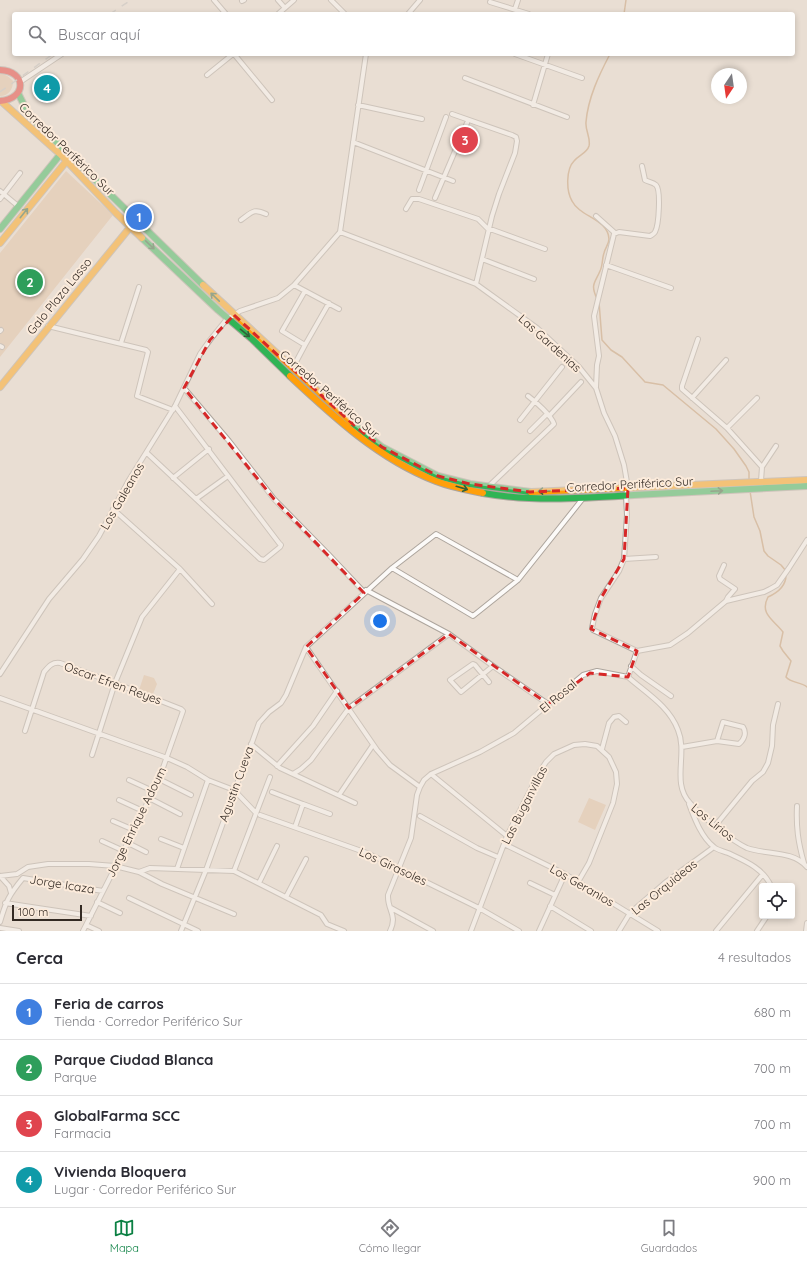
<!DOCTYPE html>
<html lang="es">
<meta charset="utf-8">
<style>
:root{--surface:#fff;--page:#f2f2f3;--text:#2b2b33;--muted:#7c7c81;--line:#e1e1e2;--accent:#0b8043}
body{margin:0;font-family:Quicksand,sans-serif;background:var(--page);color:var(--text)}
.controls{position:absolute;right:12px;bottom:12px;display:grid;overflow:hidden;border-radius:4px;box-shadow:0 2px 6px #0003}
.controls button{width:36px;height:36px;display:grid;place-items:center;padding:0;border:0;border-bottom:1px solid var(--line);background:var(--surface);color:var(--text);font:20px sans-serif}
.compass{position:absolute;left:711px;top:68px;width:36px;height:36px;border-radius:50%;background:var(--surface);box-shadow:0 2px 6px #0003;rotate:193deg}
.scale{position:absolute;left:12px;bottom:10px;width:70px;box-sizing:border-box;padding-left:4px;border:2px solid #332a23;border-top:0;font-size:11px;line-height:14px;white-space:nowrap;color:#332a23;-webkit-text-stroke:3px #fcebdb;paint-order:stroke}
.you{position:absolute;left:380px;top:621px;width:14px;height:14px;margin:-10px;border:3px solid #fff;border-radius:50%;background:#1a73e8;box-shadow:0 0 0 6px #1a73e833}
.badge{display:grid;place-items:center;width:26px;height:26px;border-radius:50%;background:var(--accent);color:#fff;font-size:13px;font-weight:700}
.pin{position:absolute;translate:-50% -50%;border:2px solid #fff;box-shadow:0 1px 4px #0006}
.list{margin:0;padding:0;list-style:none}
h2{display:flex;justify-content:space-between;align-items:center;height:52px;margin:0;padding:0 16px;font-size:17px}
h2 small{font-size:13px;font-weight:400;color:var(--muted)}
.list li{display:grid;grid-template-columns:26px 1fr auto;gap:12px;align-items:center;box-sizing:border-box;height:56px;padding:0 16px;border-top:1px solid var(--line)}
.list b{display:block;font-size:15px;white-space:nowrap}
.list p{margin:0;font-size:13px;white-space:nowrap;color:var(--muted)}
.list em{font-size:13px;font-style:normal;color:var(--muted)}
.icon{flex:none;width:22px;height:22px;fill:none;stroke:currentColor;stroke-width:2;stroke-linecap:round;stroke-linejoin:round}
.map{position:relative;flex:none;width:807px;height:931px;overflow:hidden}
.search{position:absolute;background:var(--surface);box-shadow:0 2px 6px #0003;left:12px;right:12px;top:12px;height:44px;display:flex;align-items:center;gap:10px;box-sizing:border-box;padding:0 14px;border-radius:4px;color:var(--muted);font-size:15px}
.sheet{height:276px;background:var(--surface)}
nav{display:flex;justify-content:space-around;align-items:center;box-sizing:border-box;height:56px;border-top:1px solid var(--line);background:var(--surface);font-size:11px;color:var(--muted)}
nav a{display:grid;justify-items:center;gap:2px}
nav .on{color:var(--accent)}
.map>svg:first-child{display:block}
.green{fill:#e0c0a3}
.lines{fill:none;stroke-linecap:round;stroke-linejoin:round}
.stream{stroke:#c3996f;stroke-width:1.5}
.street-casing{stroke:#ada59d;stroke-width:6}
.fast-casing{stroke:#ada59d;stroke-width:8}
.slow-casing{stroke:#ada59d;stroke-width:8}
.jam-casing{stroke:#ada59d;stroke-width:8}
.street{stroke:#fcfaf8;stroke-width:4}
.fast{stroke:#30b455;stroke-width:6}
.slow{stroke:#ff9f0a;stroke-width:6}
.jam{stroke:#e5322d;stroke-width:6}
.rail{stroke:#bfbdba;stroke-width:1.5;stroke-dasharray:7 7;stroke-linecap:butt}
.oneway{stroke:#326137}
.marked{fill:none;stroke:#d62828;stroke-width:3;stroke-dasharray:8 5;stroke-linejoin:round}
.labels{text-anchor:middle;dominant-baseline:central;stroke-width:4;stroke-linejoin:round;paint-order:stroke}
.street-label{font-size:12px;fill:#332a23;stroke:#fcebdb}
</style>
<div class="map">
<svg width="807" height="931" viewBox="0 0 807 931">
<rect width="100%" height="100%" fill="#e9ded3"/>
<path class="green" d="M0 74C6 74 9 77 13 81 13 89 9 96 0 96Z
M66 171 113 215 0 357V253Z
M144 675 154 678 157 684 153 694 139 690Z
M589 798 606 805 595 830 578 822Z"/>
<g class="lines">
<path class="stream" d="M624 14 626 0
M597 299C590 284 595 283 600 271 603 265 602 258 604 253 605 248 609 244 609 239 608 219 580 217 572 201 566 191 566 169 574 161 579 155 587 153 589 146 591 138 585 130 586 122 588 98 599 75 610 54
M599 302 602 340 611 350 622 357 645 382 663 385 716 429 734 449 746 466 749 472V481
M750 491 754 517 760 531 764 551 768 556 781 565 786 571
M786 575C786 586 777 593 768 597 759 614 774 620 783 632L780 646 783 651 791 661 786 677C791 683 801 682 807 687"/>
<defs>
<path id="street" d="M214 0 226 14
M278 0 285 8
M331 0 345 14
M242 1 244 0
M490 2 529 14
M515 9 518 0
M278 14 294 0
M408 14 420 0
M234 54 272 100
M515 54 582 78
M207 75 233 54
M465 78 567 117
M20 82 62 54
M358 105 422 119
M533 105 548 54
M452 114 512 135 516 137 517 141 515 153 499 194 492 216 476 284
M353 142 453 181
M419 190 446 117
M0 191 18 206
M435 198 467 123
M0 199 20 173
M406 209 412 199H419L478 219 489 230H493L545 249
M596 216 615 233
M241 220C252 212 254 208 266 214
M340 232 476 284 537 328 579 367 596 388 604 413 615 436 624 465 628 488 626 495 627 515 624 559 619 571 601 598 595 614 592 628 593 630 637 651
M482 259 534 279
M606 265 671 288
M294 285 339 309
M305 291 282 331 305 345 329 303
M48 326 146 350 148 352 137 396 173 410
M0 331 1 330
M698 339 682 386V389L727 428 762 467 761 481
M121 343 139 287
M0 346 2 347
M297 360 305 345
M596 387 597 365 599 356 594 316 614 234 619 232 650 236C653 234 654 234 655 232 659 225 661 190 656 185 653 182 648 182 645 180L642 166
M184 388 229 441 274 499 329 555 364 592
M692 398 726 360
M549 416 581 382
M520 420 562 367
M727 428 757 398
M530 431 547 414
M147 453 260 559 264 560 280 547 281 545 279 543 175 406
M762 467 776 446
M173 478 209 449
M488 487 554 424C551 415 536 402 528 396
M196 499 228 476
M113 509 180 569 212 604
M624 559 656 557
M724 565 719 576 720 579 735 589 728 597 726 601
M392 568 436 534 518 580
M366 590 449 634 493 666
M306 647 377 750 390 765 420 787
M631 666 641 675 671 696
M0 674 49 599 83 559 99 536 129 480 175 406 200 354 210 340 226 320 240 311 278 298 294 285 340 232 366 54
M628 677C646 693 669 706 678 730 688 754 671 783 690 803 701 816 732 841 747 848 766 855 793 850 807 867
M489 682 475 665 473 664 450 680 461 692 493 666 548 704
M0 698 167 758 187 767 208 780 234 790 256 813
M25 731 44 672C49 666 52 662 60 663L115 683 181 709 183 711 159 779 134 830 83 931
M251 744 280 768 355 803
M682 747 717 741 739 744C744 740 747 733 743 727L723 722 717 741
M602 749 609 723 614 717 619 716 626 722
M92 755 115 683 142 617 180 569
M277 766 313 726 337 691
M293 774 301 769 311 760 349 708 449 634
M431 774 507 836
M159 779 191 795
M129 780 153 791
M272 792 303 804 295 827
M339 795 373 745
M149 798 180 814
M119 800 143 811
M303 804 330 814
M689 804C694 817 701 837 714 847 717 850 723 851 728 853 745 861 763 868 771 886
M797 806C796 827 798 842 804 863
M260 815 367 853 479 908 519 931
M420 816 477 848 498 857
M113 821 134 830
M715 826 752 781 763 772 768 763 772 746 773 725 778 704
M161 839 184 848
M102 841 124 851
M128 843 146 852
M504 844 565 874 658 931
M177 869 208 780
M234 871 270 777
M139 872 162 884 234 914
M0 876 17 874 28 867 48 864H89L115 866 139 872 150 868 234 871 321 915 327 924 344 931
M0 876 9 886 11 893
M259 883 277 846
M530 883 555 895
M286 897 306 859
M129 898 198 931
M97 902 120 913
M5 903 91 916
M550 906 591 931
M391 908 433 931
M0 922C6 901 9 895 23 878L103 891
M86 925 99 931
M0 928 19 931
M181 931 206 870 259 723 269 712 281 703 286 695 306 647 392 568 473 616 518 580 584 497
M390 931C398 915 387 910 388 895L411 838 417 795 420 787 424 780 431 774 480 752 514 733 583 675 597 671 628 677 637 651 670 645 688 633 726 601 764 592 770 589 777 585 789 568 807 540
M471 931 507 836 539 773 546 762 554 754 574 745 585 744 597 746 609 757 616 772 617 784 613 803 589 863 578 882
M539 931 565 874
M619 931 630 913 666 882 714 847
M716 931 763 874
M757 931 767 916
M806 931 807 923"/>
<path id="fast" d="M18 93 28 113 35 121 203 285
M0 229 63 151
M142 238 218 310 252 339 290 376
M351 422 382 447 438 476 470 484 531 492
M483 493C532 502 585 498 634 495 692 492 749 489 807 486"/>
<path id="slow" d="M1 101 60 154 116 213 142 238
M0 243 69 158
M203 285 351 422
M290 376C334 417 379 459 436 481 451 487 468 490 483 493
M0 387 136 220
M531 492 807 480"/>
<path id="jam" d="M0 70C27 71 27 99 0 101"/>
</defs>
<use href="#street" class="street-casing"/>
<use href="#fast" class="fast-casing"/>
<use href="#slow" class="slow-casing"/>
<use href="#jam" class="jam-casing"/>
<use href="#street" class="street"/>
<use href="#fast" class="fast"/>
<use href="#slow" class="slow"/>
<use href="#jam" class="jam"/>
<path class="rail" d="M110 14 131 0
M0 92 53 54"/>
</g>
<defs><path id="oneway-shaft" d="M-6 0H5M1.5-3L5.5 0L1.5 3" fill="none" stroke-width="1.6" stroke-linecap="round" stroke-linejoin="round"/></defs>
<g class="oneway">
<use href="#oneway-shaft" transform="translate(24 213) rotate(-51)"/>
<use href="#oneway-shaft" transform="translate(150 245) rotate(44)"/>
<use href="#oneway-shaft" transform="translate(215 297) rotate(-136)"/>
<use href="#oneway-shaft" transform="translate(245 333) rotate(39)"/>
<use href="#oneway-shaft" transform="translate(462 488) rotate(16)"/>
<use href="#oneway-shaft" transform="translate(544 491) rotate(178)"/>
<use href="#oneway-shaft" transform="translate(717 491) rotate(-3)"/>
</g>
<path d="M0 0H807V931H0ZM234 315 356 427 382 447 438 476 470 484 530 492 628 488 624 559 601 598 591 629 637 651 628 677 590 673 548 704 449 634 349 708 306 647 364 593 274 499 184 388 210 340Z" fill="#e9ded3" fill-opacity=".55" fill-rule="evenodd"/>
<path class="marked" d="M234 315 356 427 382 447 438 476 470 484 530 492 628 488 624 559 601 598 591 629 637 651 628 677 590 673 548 704 449 634 349 708 306 647 364 593 274 499 184 388 210 340Z"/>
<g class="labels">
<g class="street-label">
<text transform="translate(67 149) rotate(44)">Corredor Periférico Sur</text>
<text transform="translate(59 296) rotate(-51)">Galo Plaza Lasso</text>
<text transform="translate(550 343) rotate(42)">Las Gardenias</text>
<text transform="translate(330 394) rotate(41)">Corredor Periférico Sur</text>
<text transform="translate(630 484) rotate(-3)">Corredor Periférico Sur</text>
<text transform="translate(122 496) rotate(-60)">Los Galeanos</text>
<text transform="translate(113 683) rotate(20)">Oscar Efren Reyes</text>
<text transform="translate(558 696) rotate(-40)">El Rosal</text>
<text transform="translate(236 784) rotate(-70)">Agustin Cueva</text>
<text transform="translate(524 805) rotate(-63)">Las Buganvillas</text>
<text transform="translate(136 822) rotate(-64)">Jorge Enrique Adoum</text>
<text transform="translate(713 822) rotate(39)">Los Lirios</text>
<text transform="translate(393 866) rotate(25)">Los Girasoles</text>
<text transform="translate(62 884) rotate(9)">Jorge Icaza</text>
<text transform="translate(582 885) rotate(30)">Los Geranios</text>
<text transform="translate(664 887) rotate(-39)">Las Orquideas</text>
</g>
</g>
</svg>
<div class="controls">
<button><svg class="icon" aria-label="locate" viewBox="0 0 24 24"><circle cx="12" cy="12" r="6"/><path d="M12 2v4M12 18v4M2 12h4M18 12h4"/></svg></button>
</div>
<svg class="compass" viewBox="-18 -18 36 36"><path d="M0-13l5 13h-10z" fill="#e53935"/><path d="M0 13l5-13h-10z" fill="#7c7c81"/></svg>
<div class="scale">100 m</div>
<div class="you"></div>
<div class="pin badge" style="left:139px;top:217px;background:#3f7fe0">1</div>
<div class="pin badge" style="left:30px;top:282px;background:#2e9e5b">2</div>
<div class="pin badge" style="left:465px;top:140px;background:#e0444e">3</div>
<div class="pin badge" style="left:47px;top:88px;background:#0f9aa8">4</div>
<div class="search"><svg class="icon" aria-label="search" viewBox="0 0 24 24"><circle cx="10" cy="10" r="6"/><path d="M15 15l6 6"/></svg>Buscar aquí</div>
</div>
<section class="sheet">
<h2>Cerca<small>4 resultados</small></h2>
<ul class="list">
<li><span class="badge" style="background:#3f7fe0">1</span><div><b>Feria de carros</b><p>Tienda · Corredor Periférico Sur</p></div><em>680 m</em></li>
<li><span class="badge" style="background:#2e9e5b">2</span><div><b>Parque Ciudad Blanca</b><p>Parque</p></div><em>700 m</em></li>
<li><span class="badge" style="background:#e0444e">3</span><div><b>GlobalFarma SCC</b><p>Farmacia</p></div><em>700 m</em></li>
<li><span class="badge" style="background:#0f9aa8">4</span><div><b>Vivienda Bloquera</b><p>Lugar · Corredor Periférico Sur</p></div><em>900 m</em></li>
</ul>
</section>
<nav>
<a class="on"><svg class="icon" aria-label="map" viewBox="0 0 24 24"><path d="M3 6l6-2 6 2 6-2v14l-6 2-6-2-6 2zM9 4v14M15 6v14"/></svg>Mapa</a>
<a><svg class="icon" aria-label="directions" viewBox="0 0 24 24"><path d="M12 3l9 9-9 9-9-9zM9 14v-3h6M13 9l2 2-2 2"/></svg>Cómo llegar</a>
<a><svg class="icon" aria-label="saved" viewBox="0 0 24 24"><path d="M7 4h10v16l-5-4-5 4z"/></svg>Guardados</a>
</nav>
